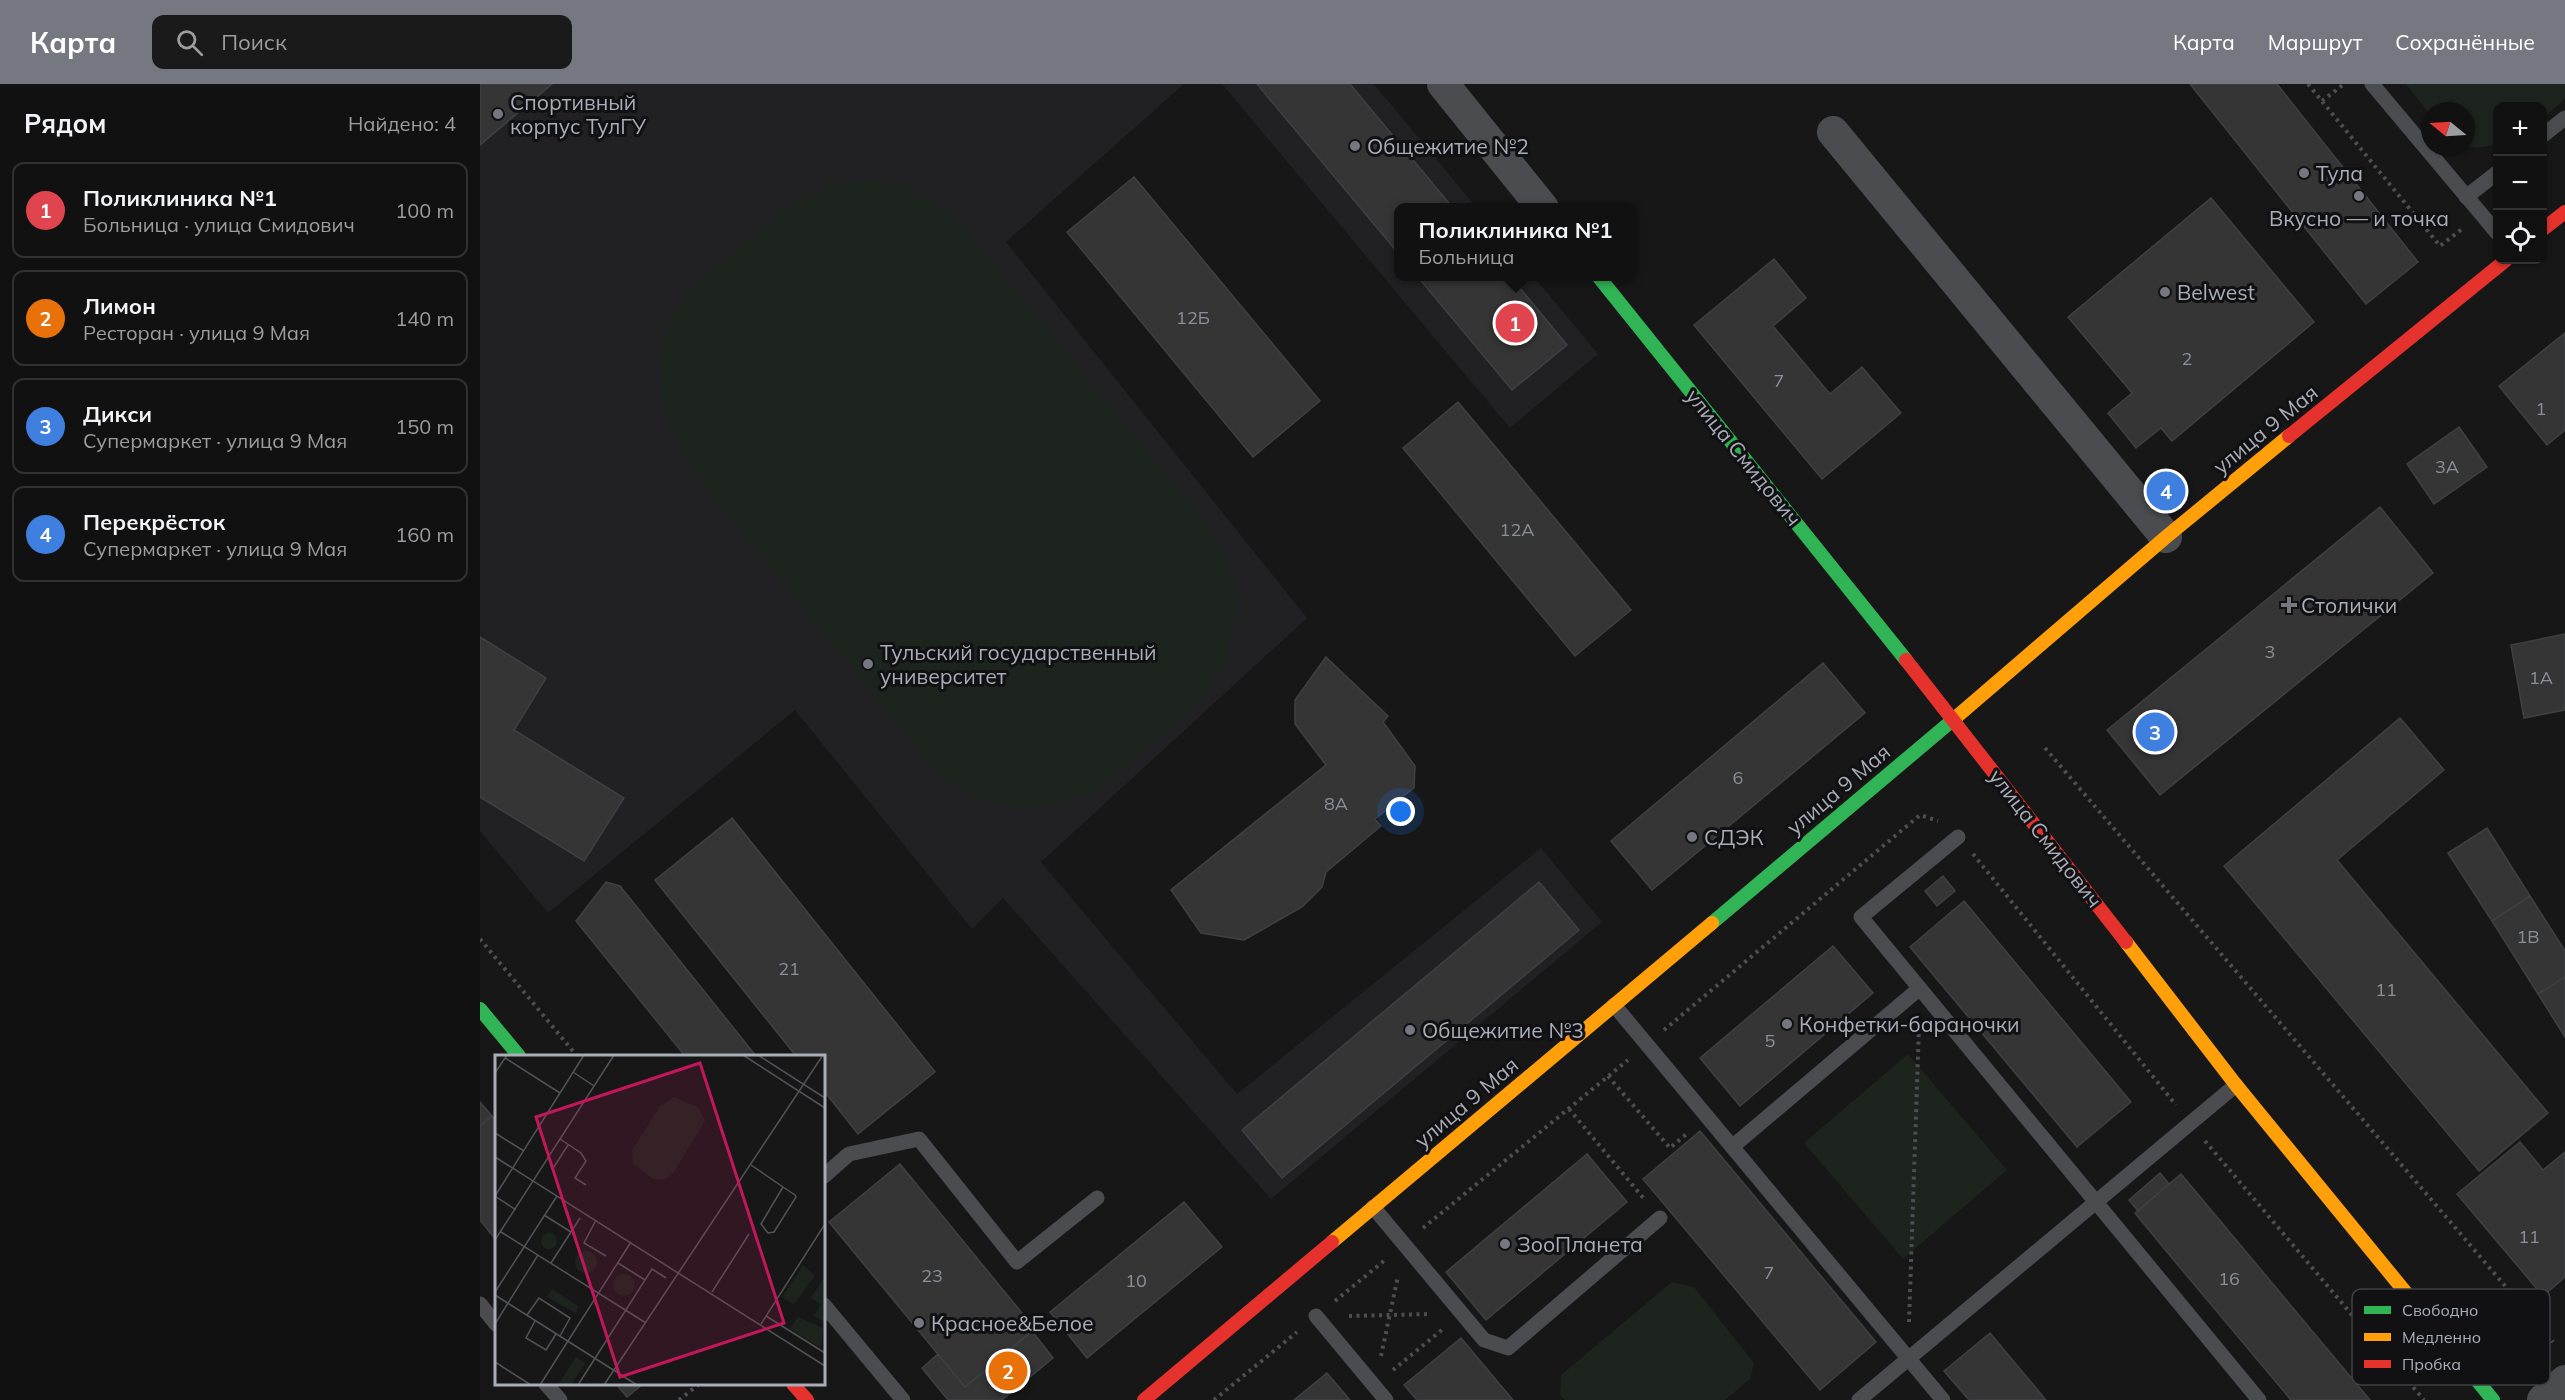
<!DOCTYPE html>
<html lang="ru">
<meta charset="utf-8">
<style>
:root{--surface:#111;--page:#1a1a1a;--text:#f1f3f6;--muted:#9c9d9f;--line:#303131;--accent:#757880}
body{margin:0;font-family:Mulish,sans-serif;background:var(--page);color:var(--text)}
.controls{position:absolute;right:18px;top:18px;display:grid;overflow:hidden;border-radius:12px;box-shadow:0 2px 4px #0004}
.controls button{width:54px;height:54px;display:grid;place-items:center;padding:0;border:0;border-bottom:2px solid var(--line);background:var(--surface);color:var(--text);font:30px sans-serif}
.compass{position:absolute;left:1941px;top:18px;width:54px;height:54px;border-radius:50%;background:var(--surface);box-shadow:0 2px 4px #0004;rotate:288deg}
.you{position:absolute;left:921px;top:728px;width:21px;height:21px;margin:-15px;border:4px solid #fff;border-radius:50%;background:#1a73e8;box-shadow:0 0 0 9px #1a73e833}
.badge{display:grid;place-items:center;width:39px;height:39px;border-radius:50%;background:var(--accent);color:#fff;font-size:20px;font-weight:700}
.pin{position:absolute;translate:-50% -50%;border:3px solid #fff;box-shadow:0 2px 6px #0006}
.popup{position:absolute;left:914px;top:119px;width:243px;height:78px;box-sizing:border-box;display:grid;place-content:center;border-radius:12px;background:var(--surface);filter:drop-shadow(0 2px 4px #0005);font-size:20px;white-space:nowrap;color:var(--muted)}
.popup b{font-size:22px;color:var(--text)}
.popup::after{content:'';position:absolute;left:50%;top:100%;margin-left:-12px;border:12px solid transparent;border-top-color:var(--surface)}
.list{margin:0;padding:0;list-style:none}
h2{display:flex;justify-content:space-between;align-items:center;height:78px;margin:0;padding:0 24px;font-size:26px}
h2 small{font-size:20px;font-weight:400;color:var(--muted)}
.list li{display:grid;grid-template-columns:39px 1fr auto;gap:18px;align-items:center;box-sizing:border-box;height:96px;margin:0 12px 12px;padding:0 12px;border:2px solid var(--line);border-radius:12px}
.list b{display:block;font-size:22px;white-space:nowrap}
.list p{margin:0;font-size:20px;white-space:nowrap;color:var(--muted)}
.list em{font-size:20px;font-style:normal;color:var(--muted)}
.icon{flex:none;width:33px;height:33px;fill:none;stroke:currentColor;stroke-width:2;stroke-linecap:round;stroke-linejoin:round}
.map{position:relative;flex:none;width:2085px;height:1316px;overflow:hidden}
header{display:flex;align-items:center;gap:36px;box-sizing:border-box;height:84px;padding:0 30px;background:var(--accent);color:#fff}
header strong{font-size:28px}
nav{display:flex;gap:33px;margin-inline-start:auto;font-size:21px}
.search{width:420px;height:54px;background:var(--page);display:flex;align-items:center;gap:15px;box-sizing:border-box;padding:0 21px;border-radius:12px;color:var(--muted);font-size:22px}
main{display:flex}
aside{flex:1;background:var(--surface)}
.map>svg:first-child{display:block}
.built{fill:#212123}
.green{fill:#1d241e}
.building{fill:#353536;stroke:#3f4043;stroke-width:1.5}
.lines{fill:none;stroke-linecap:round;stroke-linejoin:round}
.path{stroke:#4d4e52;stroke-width:4;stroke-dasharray:3 4.5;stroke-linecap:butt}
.lane{stroke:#4b4c50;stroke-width:15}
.street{stroke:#4b4c50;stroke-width:32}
.fast{stroke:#30b455;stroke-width:14}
.slow{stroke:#ff9f0a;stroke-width:14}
.jam{stroke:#e5322d;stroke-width:14}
.poi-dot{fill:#757880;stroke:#111113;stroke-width:2}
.labels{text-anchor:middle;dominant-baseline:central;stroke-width:6;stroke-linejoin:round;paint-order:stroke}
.number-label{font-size:18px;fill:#8b8f98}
.poi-label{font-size:21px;fill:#a8adb8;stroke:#111113;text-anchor:start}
.street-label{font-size:21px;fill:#a8adb8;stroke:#111113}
.inset-road{fill:none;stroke:#515357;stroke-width:1.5}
.view{fill:#c2185b;fill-opacity:0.15;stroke:#c2185b;stroke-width:3}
.inset-edge{fill:none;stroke:#a8adb8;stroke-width:3}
.key{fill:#111113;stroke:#3e4045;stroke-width:1.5}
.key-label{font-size:16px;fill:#a8adb8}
</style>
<header>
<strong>Карта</strong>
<div class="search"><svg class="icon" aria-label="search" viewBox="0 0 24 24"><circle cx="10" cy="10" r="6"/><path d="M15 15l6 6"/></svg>Поиск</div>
<nav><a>Карта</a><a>Маршрут</a><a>Сохранённые</a></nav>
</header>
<main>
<aside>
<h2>Рядом<small>Найдено: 4</small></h2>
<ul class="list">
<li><span class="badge" style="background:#e0444e">1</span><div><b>Поликлиника №1</b><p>Больница · улица Смидович</p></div><em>100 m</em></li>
<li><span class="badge" style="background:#e8710a">2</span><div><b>Лимон</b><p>Ресторан · улица 9 Мая</p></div><em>140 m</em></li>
<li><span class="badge" style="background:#3f7fe0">3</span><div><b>Дикси</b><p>Супермаркет · улица 9 Мая</p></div><em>150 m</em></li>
<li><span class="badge" style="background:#3f7fe0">4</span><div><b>Перекрёсток</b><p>Супермаркет · улица 9 Мая</p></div><em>160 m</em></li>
</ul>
</aside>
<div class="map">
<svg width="2085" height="1316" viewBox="0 0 2085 1316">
<rect width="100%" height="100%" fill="#171717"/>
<path class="built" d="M0 0H704L526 158 827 534 561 778 757 1010 1061 764 1122 838 791 1115 523 814 492 845 315 626 68 829 0 747Z
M742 0H894L996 123 918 124V192L1054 193 1118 270 1030 344Z"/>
<path class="green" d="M1926 0H2085V15L2063 34 2062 22H2018L2017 60 2001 63H1986V27H1950V31Z
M393 96 430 102 460 122 487 148 710 419 737 455 752 489 758 526 748 572 725 614 621 704 576 721 540 724 503 715 471 700 444 673 214 389 194 351 182 314 180 269 192 234 216 200 312 120 352 100Z
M1428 970 1527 1086 1423 1175 1324 1059Z
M1192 1198 1214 1203 1274 1279 1270 1295 1245 1316H1085L1080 1311 1081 1291Z"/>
<path class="building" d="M0 0H72L0 61Z
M777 0H870L973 124H918V169Z
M1710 0H1797L1938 178 1886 220Z
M654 93 840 317 773 373 587 148Z
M1731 114 1834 238 1692 357 1681 344 1656 364 1628 329 1652 309 1588 233Z
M1294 175 1326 214 1293 242 1350 310 1382 283 1421 329 1342 395 1214 241Z
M937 192H1030L1087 261 1032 306Z
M2085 249V346L2067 361 2019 302Z
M978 318 1151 526 1095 572 923 364Z
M1979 343 2007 383 1954 420 1927 380Z
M1900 423 1953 489 1680 711 1627 646Z
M2085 550V626L2044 634 2031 561Z
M0 553 66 594 34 646 144 714 104 777 0 713Z
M846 573 908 632 903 638 935 682 934 704 895 735 901 742 846 788 842 803 822 823 764 856 721 849 691 806 846 681 815 640V616Z
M1343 579 1385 629 1172 806 1131 757Z
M1920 634 1964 686 1857 776 2068 1029 1999 1087 1744 782Z
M252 734 455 988 378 1050 344 1007V972H316L175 796Z
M2007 744 2050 812 2012 837 1968 769Z
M1463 792 1475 807 1457 822 1445 807Z
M126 798 140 802 276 972H205L96 837Z
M1059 798 1099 846 802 1094 762 1046Z
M2050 812 2085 867V893L2058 910 2012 837Z
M1484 817 1651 1018 1597 1063 1430 863Z
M1353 862 1393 909 1260 1022 1220 974Z
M2085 893V953L2058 910Z
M0 1018 16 1037V1156L0 1136Z
M0 1018 12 1032 0 1042Z
M12 1032 16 1037V1156L0 1136V1042Z
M1220 1047 1396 1258 1340 1306 1163 1095Z
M2040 1058 2063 1086 2085 1068V1193L2063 1212 1977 1110Z
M1107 1070 1147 1118 1006 1236 966 1188Z
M420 1080 555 1245 485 1303 349 1138Z
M1680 1089 1689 1100 1658 1127 1649 1116Z
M1701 1090 1869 1291 1890 1316H1811L1682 1162 1655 1129Z
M704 1118 742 1163 607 1274 570 1228Z
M552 1247 573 1274 522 1316H468L442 1284 458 1270 485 1303Z
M1510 1249 1566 1316H1489L1464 1287Z
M981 1254 1033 1316H937L924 1301Z
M847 1289 870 1316H814Z
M136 1300H163L147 1313Z"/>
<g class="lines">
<path class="path" d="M1828 0 1960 162 1982 145
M1842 17 1864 0
M1565 664 2073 1258
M1493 770 1696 1021
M0 855 97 972
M1184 946 1440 731 1458 737
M1128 992 1190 1064 1209 1048
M1089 1025 1165 1116
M1725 1057 1944 1316
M943 1144 1148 976
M855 1217 905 1176
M869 1232 951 1230
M1429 1238 1439 942
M901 1272 918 1192
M913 1286 963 1245
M199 1316 219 1300
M734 1316 817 1248"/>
<path class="lane" d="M1892 0 2018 150
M2062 52 2085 34
M1986 113 2018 88
M1478 753 1381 833 1779 1316
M1134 921 1463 1316
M1252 1063 1440 904
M344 1092 369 1070 439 1055 537 1178 617 1114
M893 1123 1004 1256 1028 1264 1180 1134
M0 1220 16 1240
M344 1221 423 1316
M836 1232 906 1316
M66 1300 80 1316
M1379 1316 1756 1001"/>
<path class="street" d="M963 0 1063 124
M1353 48 1686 453
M2063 1316 2085 1297"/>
<path class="fast" d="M1118 192 1426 576
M1232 839 1474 635
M0 925 39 972
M1931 1215 2013 1316"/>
<path class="slow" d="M1474 635 1686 453 1809 352
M1646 858 1756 1001 1931 1215
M852 1158 1232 839"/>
<path class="jam" d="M2062 146 2085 128
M1809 352 2026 176
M1426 576 1646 858
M313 1300 327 1316
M664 1316 852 1158"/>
</g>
<g class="poi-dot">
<circle cx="18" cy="30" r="6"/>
<circle cx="875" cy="62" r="6"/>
<circle cx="1824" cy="89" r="6"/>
<circle cx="1879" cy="112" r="6"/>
<circle cx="1685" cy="208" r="6"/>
<path d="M1806 512h6v6h6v6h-6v6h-6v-6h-6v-6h6z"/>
<circle cx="388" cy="580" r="6"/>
<circle cx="1212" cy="753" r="6"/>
<circle cx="1307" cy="940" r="6"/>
<circle cx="930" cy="946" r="6"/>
<circle cx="1025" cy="1160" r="6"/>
<circle cx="439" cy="1239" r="6"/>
</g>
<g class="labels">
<g class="number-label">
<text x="713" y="233">12Б</text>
<text x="1707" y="274">2</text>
<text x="1299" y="296">7</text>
<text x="2061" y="324">1</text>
<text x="1967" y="382">3А</text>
<text x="1037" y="445">12А</text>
<text x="1790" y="567">3</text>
<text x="2061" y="593">1А</text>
<text x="1258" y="693">6</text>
<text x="856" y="719">8А</text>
<text x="2048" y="852">1В</text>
<text x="309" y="884">21</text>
<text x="1906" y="905">11</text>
<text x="1290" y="956">5</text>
<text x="2049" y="1152">11</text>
<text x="1289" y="1188">7</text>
<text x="452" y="1191">23</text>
<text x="1749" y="1194">16</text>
<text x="656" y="1196">10</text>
</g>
<g class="poi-label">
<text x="30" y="18">Спортивный<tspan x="30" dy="24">корпус ТулГУ</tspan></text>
<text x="887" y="62">Общежитие №2</text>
<text x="1836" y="89">Тула</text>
<text x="1879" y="134" text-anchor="middle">Вкусно — и точка</text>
<text x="1697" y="208">Belwest</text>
<text x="1821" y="521">Столички</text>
<text x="400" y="568">Тульский государственный<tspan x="400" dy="24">университет</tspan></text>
<text x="1224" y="753">СДЭК</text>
<text x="1319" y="940">Конфетки-бараночки</text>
<text x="942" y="946">Общежитие №3</text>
<text x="1037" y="1160">ЗооПланета</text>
<text x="451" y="1239">Красное&amp;Белое</text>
</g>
<g class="street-label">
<text transform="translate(1785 345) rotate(-39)">улица 9 Мая</text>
<text transform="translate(1264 373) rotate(51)">улица Смидович</text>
<text transform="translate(1358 705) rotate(-40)">улица 9 Мая</text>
<text transform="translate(1566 754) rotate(52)">улица Смидович</text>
<text transform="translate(986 1018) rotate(-40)">улица 9 Мая</text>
</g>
</g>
<g transform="translate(15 971)">
<rect width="330" height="330" fill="#171717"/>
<path d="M179 42 203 52 210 66 178 119 170 124H158L138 109 137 95 165 51ZM46 186a8 8 0 1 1 16 0a8 8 0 1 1-16 0ZM80 207a11 11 0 1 1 22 0a11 11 0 1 1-22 0ZM308 210 320 221 299 249 287 242ZM118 230a11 11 0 1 1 22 0a11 11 0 1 1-22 0ZM327 225H330V267L319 261 326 249 316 243ZM57 234 83 251 81 258 52 242ZM303 262 328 273 326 293 295 274ZM81 302 90 308 76 330H63Z" fill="#1d241e"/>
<path class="inset-road" d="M248 0 330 53M263 0 330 43M10 3 65 38M78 17 99 31M0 18 12 0M0 78 29 96M65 84 86 98 91 106 80 123 91 130M0 102 330 311M256 110 288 132 300 140 301 142 279 177 273 178 266 169 288 132M57 115 73 90M21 155 0 141 89 0M49 160 76 177M101 165 89 188 111 201M6 177 151 268M0 185 119 0M56 208 85 163M123 208 150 225M0 237 62 141M217 237 254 179M0 240 142 330M32 260 44 243 75 263 65 281M271 261 330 298M40 266 31 283 51 295 61 279M0 269 43 200M266 269 330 169M0 307 36 330M45 330 136 187M83 330 157 214 171 223M109 330 328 0"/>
<path class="view" d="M205 8 289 268 125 322 41 62Z"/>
<rect width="330" height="330" class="inset-edge"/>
</g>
<rect x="1872" y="1205" width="198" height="96" rx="9" class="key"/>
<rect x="1884" y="1222" width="27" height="8" fill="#30b455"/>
<rect x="1884" y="1249" width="27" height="8" fill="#ff9f0a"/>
<rect x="1884" y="1276" width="27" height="8" fill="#e5322d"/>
<g class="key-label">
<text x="1922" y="1232">Свободно</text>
<text x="1922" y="1259">Медленно</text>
<text x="1922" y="1286">Пробка</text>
</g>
</svg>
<div class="controls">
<button>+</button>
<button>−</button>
<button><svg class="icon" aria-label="locate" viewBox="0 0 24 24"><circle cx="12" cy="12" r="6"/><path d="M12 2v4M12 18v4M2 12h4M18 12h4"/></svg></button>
</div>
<svg class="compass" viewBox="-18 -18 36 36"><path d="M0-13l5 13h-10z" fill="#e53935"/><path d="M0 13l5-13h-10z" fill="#9c9d9f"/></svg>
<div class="you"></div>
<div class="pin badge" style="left:1035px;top:239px;background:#e0444e">1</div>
<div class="popup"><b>Поликлиника №1</b>Больница</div>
<div class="pin badge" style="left:528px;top:1287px;background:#e8710a">2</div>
<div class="pin badge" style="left:1675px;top:648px;background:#3f7fe0">3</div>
<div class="pin badge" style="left:1686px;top:407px;background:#3f7fe0">4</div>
</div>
</main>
